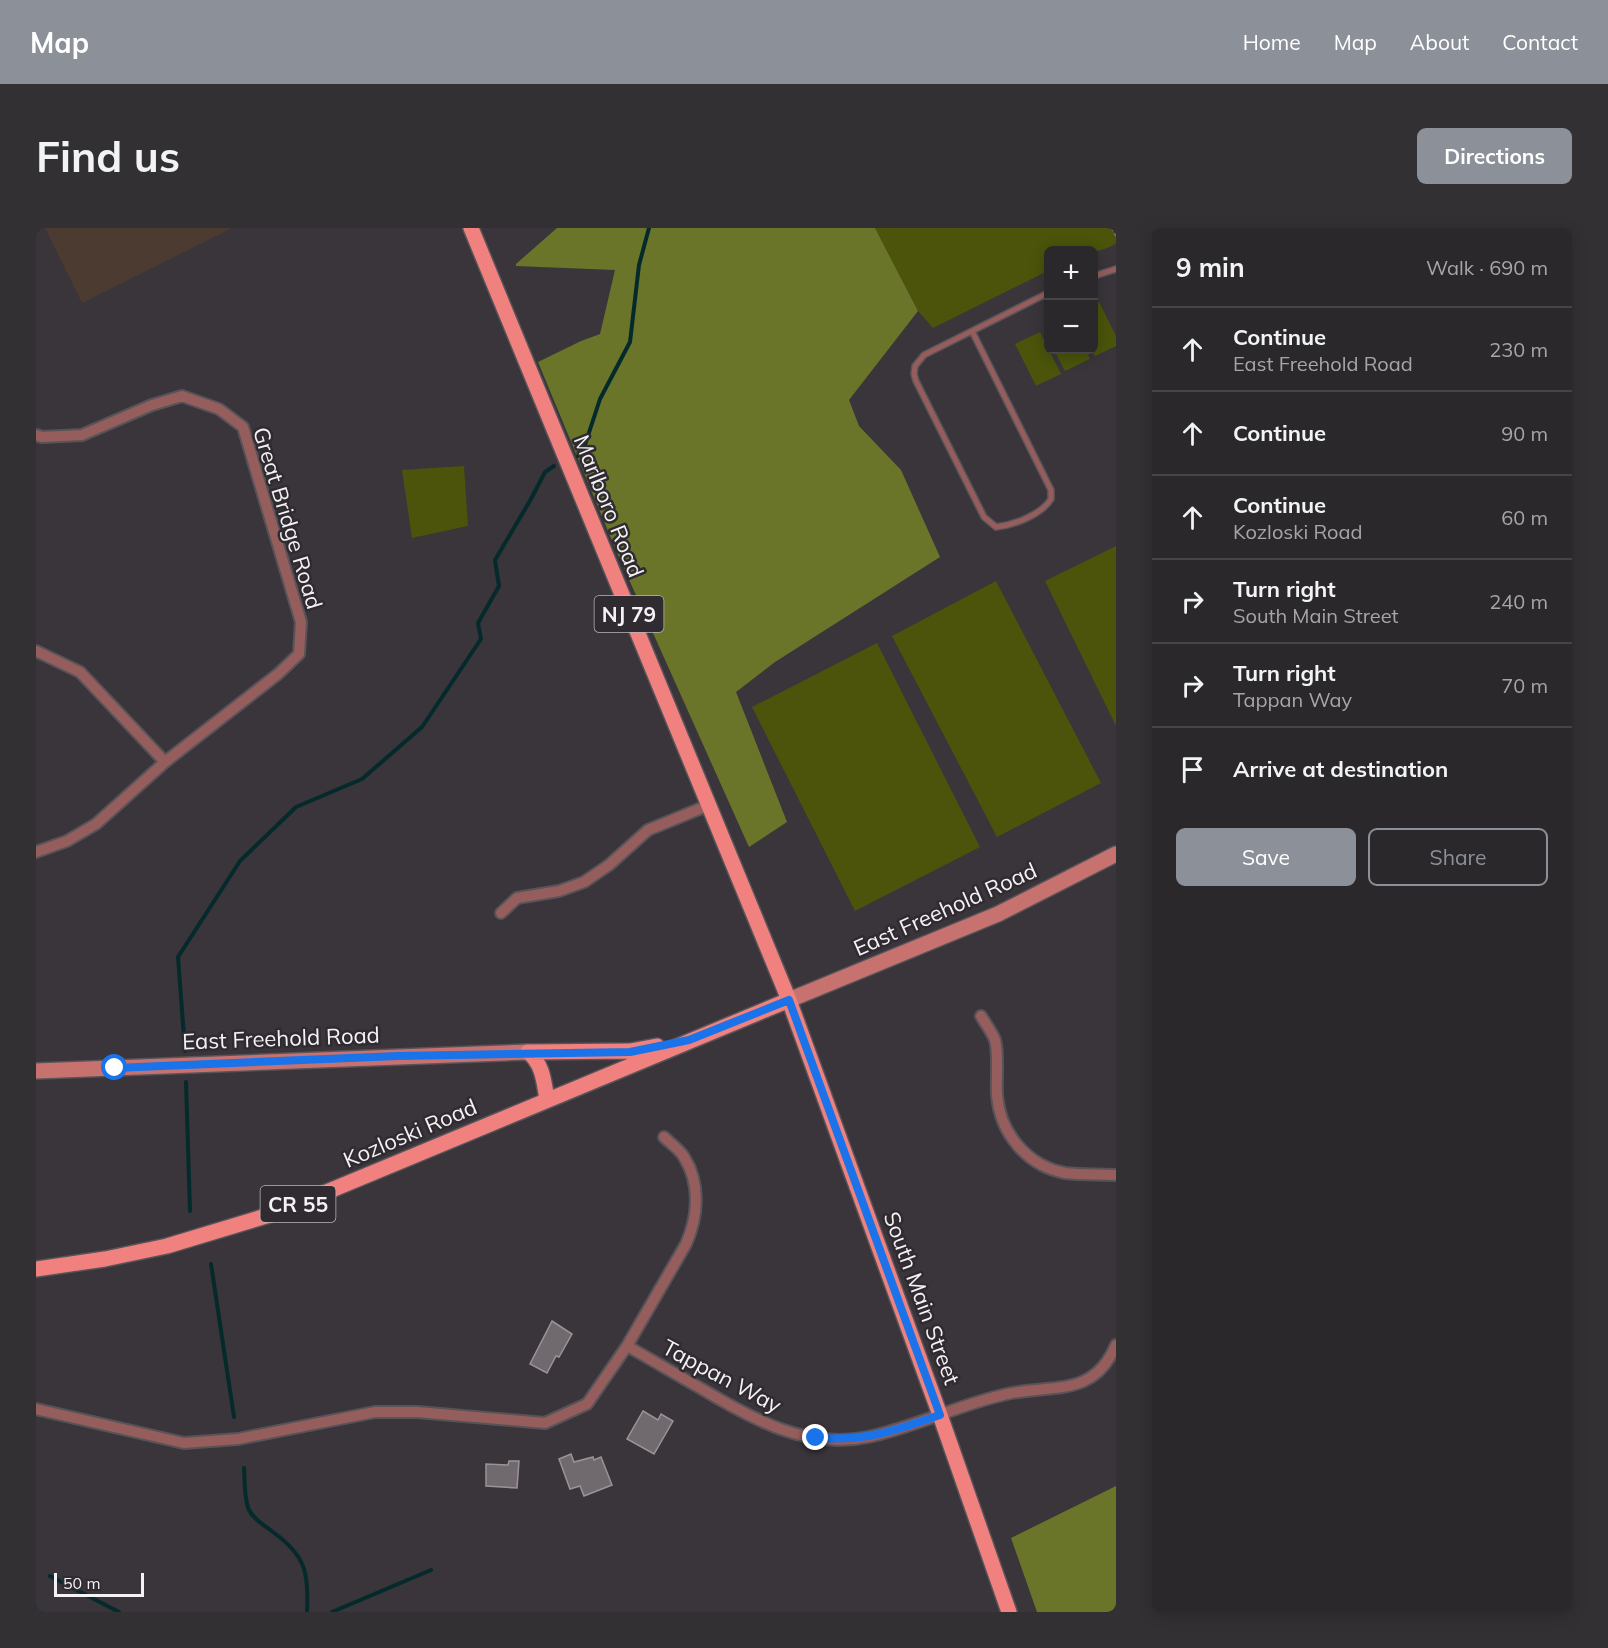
<!DOCTYPE html>
<meta charset="utf-8">
<style>
:root{--surface:#2b282c;--page:#333034;--text:#f1f3f6;--muted:#a6a6a9;--line:#474448;--accent:#8c9099}
body{margin:0;font-family:Mulish,sans-serif;background:var(--page);color:var(--text)}
.controls{position:absolute;right:18px;top:18px;display:grid;overflow:hidden;border-radius:9px;box-shadow:0 3px 15px #0003}
.controls button{width:54px;height:54px;display:grid;place-items:center;padding:0;border:0;border-bottom:2px solid var(--line);background:var(--surface);color:var(--text);font:30px sans-serif}
.scale{position:absolute;left:18px;bottom:15px;width:90px;box-sizing:border-box;padding-left:6px;border:3px solid #f4f2f5;border-top:0;font-size:16px;line-height:21px;white-space:nowrap;color:#f4f2f5;-webkit-text-stroke:4px #2f2b30;paint-order:stroke}
.stop{position:absolute;width:18px;height:18px;margin:-14px;border:4px solid #1a73e8;border-radius:50%;background:#fff}
.stop.end{background:#1a73e8;border-color:#fff;box-shadow:0 2px 6px #0008}
.list{margin:0;padding:0;list-style:none}
h2{display:flex;justify-content:space-between;align-items:center;height:78px;margin:0;padding:0 24px;font-size:26px}
h2 small{font-size:20px;font-weight:400;color:var(--muted)}
.list li{display:grid;grid-template-columns:39px 1fr auto;gap:18px;align-items:center;box-sizing:border-box;height:84px;padding:0 24px;border-top:2px solid var(--line)}
.list b{display:block;font-size:22px;white-space:nowrap}
.list p{margin:0;font-size:20px;white-space:nowrap;color:var(--muted)}
.list em{font-size:20px;font-style:normal;color:var(--muted)}
.actions{display:flex;gap:12px;padding:18px 24px}
.actions a{flex:1;padding:14px 0;border:2px solid var(--accent);border-radius:9px;text-align:center;font-size:21px;color:var(--accent)}
.actions .main{background:var(--accent);color:#fff}
.icon{flex:none;width:33px;height:33px;fill:none;stroke:currentColor;stroke-width:2;stroke-linecap:round;stroke-linejoin:round}
.map{position:relative;flex:none;width:1080px;height:1384px;overflow:hidden;border-radius:9px}
header{display:flex;align-items:center;gap:36px;box-sizing:border-box;height:84px;padding:0 30px;background:var(--accent);color:#fff}
header strong{font-size:28px}
nav{display:flex;gap:33px;margin-inline-start:auto;font-size:21px}
.intro{display:flex;align-items:center;justify-content:space-between;box-sizing:border-box;height:144px;padding:0 36px}
h1{margin:0;font-size:42px}
.button{padding:15px 27px;border-radius:9px;background:var(--accent);color:#fff;font-size:21px;font-weight:700}
main{display:flex;gap:36px;padding:0 36px}
aside{flex:1;background:var(--surface);border-radius:9px;box-shadow:0 3px 15px #0003}
.map>svg:first-child{display:block}
.industrial{fill:#4b3b30}
.green{fill:#4b540a}
.forest{fill:#6b7529}
.lines{fill:none;stroke-linecap:round;stroke-linejoin:round}
.stream{stroke:#052a2b;stroke-width:4}
.building{fill:#70696d;stroke:#9b9398;stroke-width:1.5}
.lane-casing{stroke:#575359;stroke-width:8}
.street-casing{stroke:#575359;stroke-width:14}
.secondary-casing{stroke:#575359;stroke-width:18}
.primary-casing{stroke:#575359;stroke-width:18}
.path{stroke:#807c81;stroke-width:2;stroke-dasharray:3 3;stroke-linecap:butt}
.lane{stroke:#955e5c;stroke-width:5}
.street{stroke:#955e5c;stroke-width:10}
.secondary{stroke:#c8726f;stroke-width:15}
.primary{stroke:#f0817e;stroke-width:15}
.route{stroke:#1a73e8;stroke-width:8}
.labels{text-anchor:middle;dominant-baseline:central;stroke-width:5;stroke-linejoin:round;paint-order:stroke}
.shield{fill:#2f2b30;stroke:#b9b6ba;stroke-width:1.5}
.shield-label{font-size:21px;font-weight:bold;fill:#f4f2f5}
.street-label{font-size:22px;fill:#f4f2f5;stroke:#2f2b30}
</style>
<header>
<strong>Map</strong>
<nav><a>Home</a><a>Map</a><a>About</a><a>Contact</a></nav>
</header>
<div class="intro"><h1>Find us</h1><a class="button">Directions</a></div>
<main>
<div class="map">
<svg width="1080" height="1384" viewBox="0 0 1080 1384">
<rect width="100%" height="100%" fill="#39353b"/>
<path class="industrial" d="M9 0H196L46 75Z"/>
<path class="green" d="M839 0H1080V15C1062 29 1035 22 1012 22V43L897 100 882 83Z
M1063 74 1080 108V118L1059 128 1055 122H1058V77Z
M1004 104 1025 146 1000 158 979 116Z
M1018 122H1050L1054 131 1029 143Z
M428 238 432 298 376 310 366 242Z
M1080 318V498L1009 353Z
M960 353 1065 555 961 609 856 408Z
M841 415 944 619 819 683 716 479Z"/>
<path class="forest" d="M521 0H839L882 83 813 172 823 198 865 242 904 329 739 434 700 464 751 594 713 619 582 327 502 134 545 113 564 106 579 42 480 38V36Z
M1080 1258V1384H1001L975 1310Z"/>
<g class="lines">
<path class="stream" d="M542 228 546 226 564 171 594 114 603 37 613 0
M149 823 142 729 204 633 260 579 326 551 386 499 445 411 442 395 463 358 459 332 495 271 509 244 518 238
M150 854 154 983
M175 1036 198 1189
M208 1240C209 1253 208 1271 213 1282 218 1292 228 1297 237 1304 270 1328 273 1345 271 1384
M14 1348 83 1384
M296 1384 395 1342"/>
</g>
<path class="building" d="M516 1093 536 1106 523 1129 520 1128 511 1145 494 1136Z
M607 1183 622 1192 625 1186 637 1193 618 1226 591 1211Z
M535 1226 538 1234 557 1229 558 1232 565 1229 576 1257 548 1268 544 1258 534 1261 523 1231Z
M473 1233H483L481 1260 450 1258V1236L472 1237Z"/>
<g class="lines">
<defs>
<path id="lane" d="M1058 48 1080 41
M936 103 1015 262V271C1005 287 978 297 960 299L948 289 880 153 878 146 879 138 888 127 1012 65"/>
<path id="street" d="M0 207 6 209 46 207 116 177 146 168 183 181 207 199 265 394 263 426 242 446 129 534 60 596 31 613 0 624
M0 423 44 444 129 534
M465 685 481 670 523 663 548 654 573 637 612 602 673 577
M945 788C949 795 956 804 959 812 963 826 960 852 961 867 964 905 991 938 1029 945 1046 947 1063 946 1080 947
M591 1118C616 1132 641 1147 666 1161 716 1191 771 1222 832 1209 880 1199 924 1176 971 1166 1016 1156 1058 1170 1080 1117
M0 1181 148 1215 202 1211 339 1184H381L509 1195 551 1176 591 1118 650 1016C662 989 665 956 648 929 644 922 634 915 628 909"/>
<path id="secondary" d="M753 772 962 686 1080 626
M0 843 492 824"/>
<path id="primary" d="M435 0 753 772 904 1187 973 1384
M492 824 594 823 621 818
M492 824C507 836 508 854 511 872
M0 1041 69 1031 131 1018 240 985 753 772"/>
</defs>
<use href="#lane" class="lane-casing"/>
<use href="#street" class="street-casing"/>
<use href="#secondary" class="secondary-casing"/>
<use href="#primary" class="primary-casing"/>
<path class="path" d="M1076 0 1080 8"/>
<use href="#lane" class="lane"/>
<use href="#street" class="street"/>
<use href="#secondary" class="secondary"/>
<use href="#primary" class="primary"/>
</g>
<g class="lines">
<path class="route" d="M79 840 362 828 594 824 653 812 753 772 904 1187C858 1203 831 1213 780 1210"/>
</g>
<g class="labels">
<g class="shield">
<rect x="558.5" y="368" width="69" height="36" rx="4.5"/>
<rect x="224.5" y="958" width="75" height="36" rx="4.5"/>
</g>
<g class="shield-label">
<text x="593" y="386">NJ 79</text>
<text x="262" y="976">CR 55</text>
</g>
<g class="street-label">
<text transform="translate(573 278) rotate(68)">Marlboro Road</text>
<text transform="translate(252 290) rotate(73)">Great Bridge Road</text>
<text transform="translate(909 681) rotate(-24)">East Freehold Road</text>
<text transform="translate(245 810) rotate(-2)">East Freehold Road</text>
<text transform="translate(374 905) rotate(-23)">Kozloski Road</text>
<text transform="translate(886 1070) rotate(70)">South Main Street</text>
<text transform="translate(686 1148) rotate(28)">Tappan Way</text>
</g>
</g>
</svg>
<div class="controls">
<button>+</button>
<button>−</button>
</div>
<div class="scale">50 m</div>
<div class="stop" style="left:79px;top:840px"></div>
<div class="stop end" style="left:780px;top:1210px"></div>
</div>
<aside>
<h2>9 min<small>Walk · 690 m</small></h2>
<ul class="list">
<li><svg class="icon" aria-label="ahead" viewBox="0 0 24 24"><path d="M12 20V5M6 11l6-6 6 6"/></svg><div><b>Continue</b><p>East Freehold Road</p></div><em>230 m</em></li>
<li><svg class="icon" aria-label="ahead" viewBox="0 0 24 24"><path d="M12 20V5M6 11l6-6 6 6"/></svg><div><b>Continue</b></div><em>90 m</em></li>
<li><svg class="icon" aria-label="ahead" viewBox="0 0 24 24"><path d="M12 20V5M6 11l6-6 6 6"/></svg><div><b>Continue</b><p>Kozloski Road</p></div><em>60 m</em></li>
<li><svg class="icon" aria-label="right" viewBox="0 0 24 24"><path d="M7 20v-9h11M14 6l5 5-5 5"/></svg><div><b>Turn right</b><p>South Main Street</p></div><em>240 m</em></li>
<li><svg class="icon" aria-label="right" viewBox="0 0 24 24"><path d="M7 20v-9h11M14 6l5 5-5 5"/></svg><div><b>Turn right</b><p>Tappan Way</p></div><em>70 m</em></li>
<li><svg class="icon" aria-label="arrive" viewBox="0 0 24 24"><path d="M6 21V4h12l-3 4 3 4H6"/></svg><div><b>Arrive at destination</b></div></li>
</ul>
<div class="actions"><a class="main">Save</a><a>Share</a></div>
</aside>
</main>
